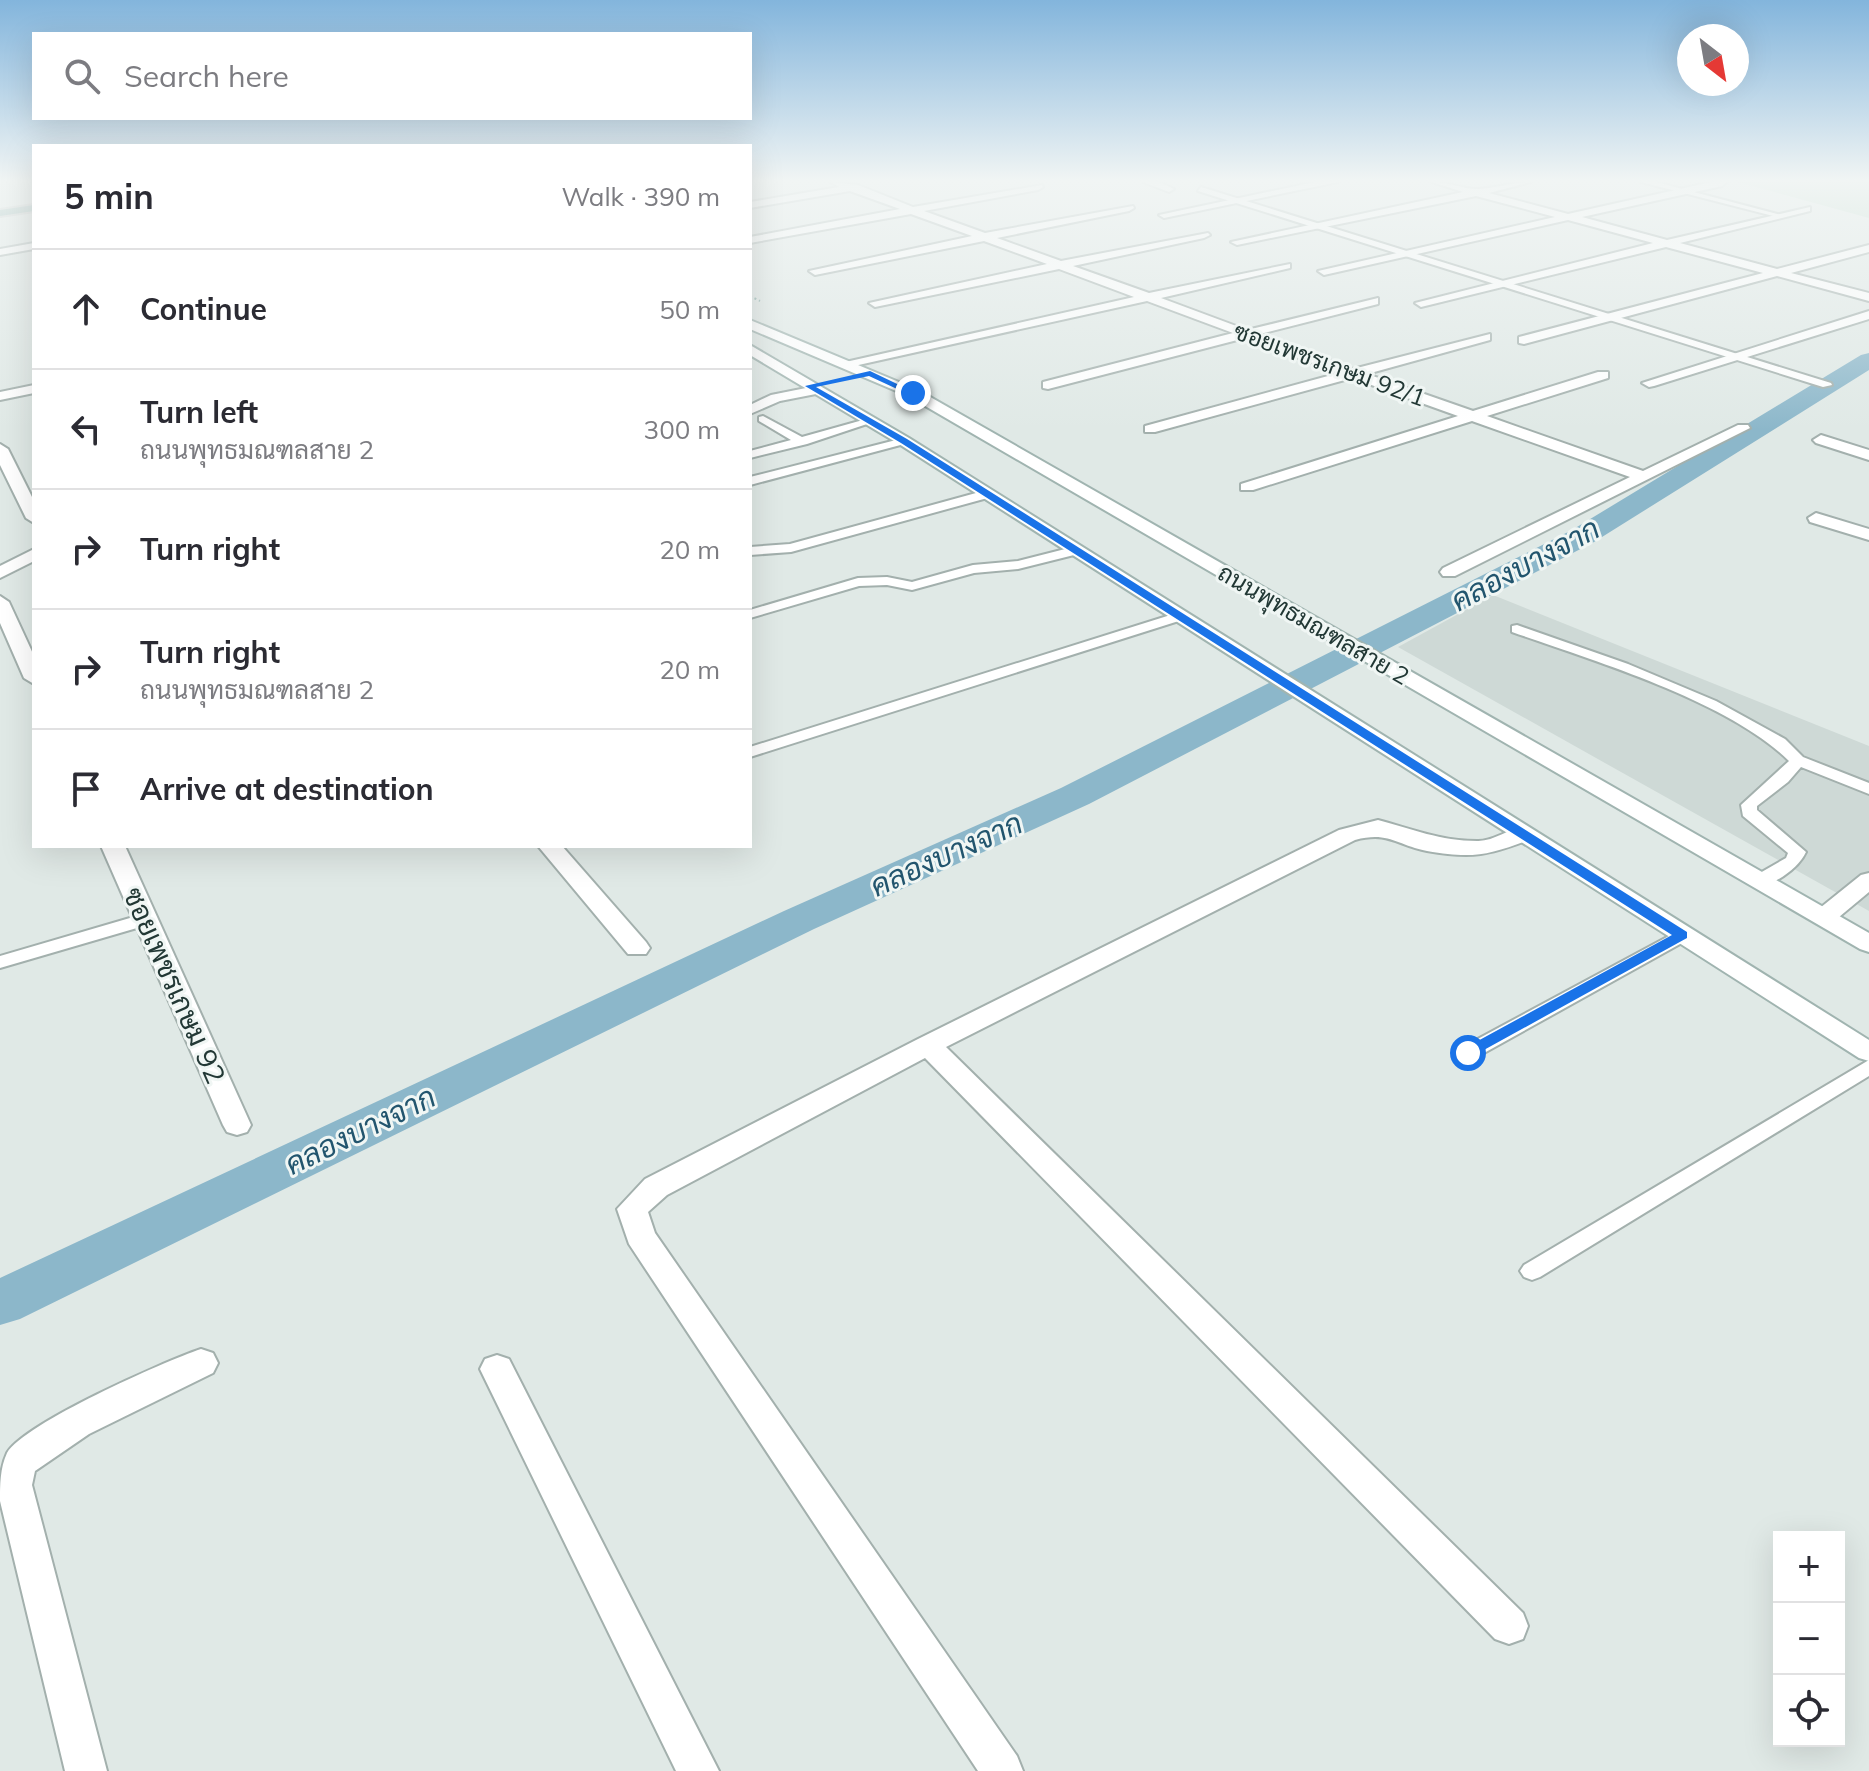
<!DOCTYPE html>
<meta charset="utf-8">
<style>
:root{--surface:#fff;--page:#f2f2f3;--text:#2b2b33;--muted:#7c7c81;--line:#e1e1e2}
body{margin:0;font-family:Mulish,Sarabun,sans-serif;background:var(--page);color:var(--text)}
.controls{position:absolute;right:24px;bottom:24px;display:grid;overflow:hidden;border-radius:0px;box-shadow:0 8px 32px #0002}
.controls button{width:72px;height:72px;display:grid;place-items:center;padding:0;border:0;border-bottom:2px solid var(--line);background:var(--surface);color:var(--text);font:40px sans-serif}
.compass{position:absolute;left:1677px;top:24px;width:72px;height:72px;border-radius:50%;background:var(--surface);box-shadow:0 8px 32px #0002;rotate:149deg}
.stop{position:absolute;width:24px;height:24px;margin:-18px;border:6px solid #1a73e8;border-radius:50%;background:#fff}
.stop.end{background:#1a73e8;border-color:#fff;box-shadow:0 2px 8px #0008}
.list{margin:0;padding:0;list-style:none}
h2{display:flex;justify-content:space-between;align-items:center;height:104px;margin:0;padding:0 32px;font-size:34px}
h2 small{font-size:26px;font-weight:400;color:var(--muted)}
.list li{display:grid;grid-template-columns:52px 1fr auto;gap:24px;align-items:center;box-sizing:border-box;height:120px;padding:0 32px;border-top:2px solid var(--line)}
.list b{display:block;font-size:30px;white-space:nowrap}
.list p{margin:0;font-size:26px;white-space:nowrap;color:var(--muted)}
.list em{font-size:26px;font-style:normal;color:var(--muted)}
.icon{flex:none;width:44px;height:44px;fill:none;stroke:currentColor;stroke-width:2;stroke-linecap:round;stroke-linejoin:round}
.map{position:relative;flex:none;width:1869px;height:1771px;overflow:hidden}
.search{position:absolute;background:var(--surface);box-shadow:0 8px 32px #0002;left:32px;top:32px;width:720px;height:88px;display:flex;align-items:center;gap:20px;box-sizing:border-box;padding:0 28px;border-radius:0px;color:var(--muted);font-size:30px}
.panel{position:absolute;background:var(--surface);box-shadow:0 8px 32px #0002;left:32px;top:144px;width:720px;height:704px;border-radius:0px}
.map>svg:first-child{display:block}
.built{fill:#ced9d6}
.green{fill:#bad9c7}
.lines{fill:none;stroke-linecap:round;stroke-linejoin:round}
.canal{fill:#8cb7ca;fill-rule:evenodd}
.service-casing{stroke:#a3b0ad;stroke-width:4}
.minor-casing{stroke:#a3b0ad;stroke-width:4}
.secondary-casing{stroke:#a0b4b0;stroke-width:4}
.primary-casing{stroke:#bdc3c2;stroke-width:4}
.path{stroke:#83aaa4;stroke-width:2;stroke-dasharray:2 3;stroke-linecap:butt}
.service{fill:#fff;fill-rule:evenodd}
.minor{fill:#fff;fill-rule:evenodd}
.secondary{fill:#fff;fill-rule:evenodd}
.primary{fill:#689b96;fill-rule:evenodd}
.route{fill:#1a73e8}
.labels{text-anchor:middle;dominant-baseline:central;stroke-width:6;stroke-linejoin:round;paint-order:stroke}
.far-street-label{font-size:24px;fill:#223835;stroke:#f0f6f4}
.street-label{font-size:28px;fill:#223835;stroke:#f0f6f4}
.water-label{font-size:30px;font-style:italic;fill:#22556e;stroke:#f0f6f4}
</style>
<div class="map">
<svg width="1869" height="1771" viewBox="0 0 1869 1771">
<rect width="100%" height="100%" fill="#e0e9e6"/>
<path class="built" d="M1493 595 1869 746V911L1398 647Z"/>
<path class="green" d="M1738 182H1869V218Z"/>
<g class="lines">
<path class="canal" d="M1869 353V370L1594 542 1089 804 814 929 20 1319 0 1325V1278L784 911 1061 788 1572 530 1861 355Z"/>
<defs>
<path id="service" d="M1641 182H1656L1785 216 1781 218Z
M1201 187 1831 383 1832 385 1823 387 1198 191Z
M34 243V249L0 255V249Z
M763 416 802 437 870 418 876 421 807 444 750 458V451L791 440 759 421V417Z
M904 438 908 439V443L750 485V477Z
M987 490 991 491V497L791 552 750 555V547L790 544Z
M1077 546 1084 550 1082 553 1018 569 974 573 912 590 887 585 859 586 750 618V610L858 578 887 577 912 582 973 565 1018 561Z
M1180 612 1185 613V619L750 757V747Z
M1517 625 1628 664 1716 701 1785 739 1803 757 1869 783V794L1801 767 1788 782 1757 806V810L1806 852C1799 868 1771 889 1753 885L1750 881 1753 877 1786 858 1788 853 1743 816 1741 805 1789 761C1729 701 1592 660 1512 632V626Z
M147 913 154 915 156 919 154 923 0 968V956Z
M1682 929 1691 935 1689 939 1475 1058H1461L1458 1053 1461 1048Z
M1869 1060V1076L1540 1277 1532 1280 1524 1277 1520 1271 1524 1265Z"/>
<path id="minor" d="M831 182 858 185 913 207 1042 185 1043 187 1038 190 924 211 985 233 1133 206 1134 208 1129 211 997 238 1061 261 1208 233 1210 235 1204 238 1073 266 1149 293 1290 264V268L1161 298 1247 330 1378 298V304L1260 334 1353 369 1490 334V340L1367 374 1473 411 1598 372H1608V378L1487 416 1643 471 1738 425H1748L1750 428 1455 576H1443L1440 572 1443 568 1630 477 1472 421 1253 490H1241V484L1458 416 1352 378 1155 432H1145V426L1339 373 1245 338 1048 389 1043 388V382L1233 333 1147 301 845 368V362L850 361 1134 297 1059 269 875 307 869 303 1047 264 984 241 815 275 809 271 972 236 911 214 750 243V237L900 209 850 191 750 208V202L839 187Z
M1143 182H1159L1174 189 1169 192Z
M1315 182H1338L1164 218 1159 215Z
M1432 182C1448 182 1463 189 1478 189 1496 188 1513 182 1531 182L1489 193 1568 214 1711 182H1727L1722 186 1582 217 1667 240 1810 207V211L1680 243 1777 269 1869 245V252L1791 273 1869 293V301L1777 276 1524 344 1519 343V337L1763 273 1666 247 1421 307 1415 303 1653 243 1568 220 1324 275 1318 271 1555 217 1476 196 1237 245 1231 242 1463 192Z
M1869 311V319L1654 386 1649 387 1642 383Z
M34 385V393L0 400V392Z
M816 386 821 387V393L780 401 750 414V405L771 395Z
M1821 435 1869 450V460L1816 443 1813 440Z
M0 444 8 449 34 501V523L26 518 0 465Z
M1816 513 1869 529V540L1810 522 1808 518Z
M34 549V561L0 578V566Z
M0 596 9 602 34 656V684L24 678 0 623Z
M1378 820C1412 829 1441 841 1477 841 1496 842 1512 824 1531 829L1534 834 1531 839C1489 855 1473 859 1427 851 1396 845 1389 831 1355 840L946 1047 1523 1613 1528 1626 1523 1639 1509 1644 1495 1639 925 1058 667 1195 648 1212 655 1233 1017 1756 1023 1771H978L629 1244 617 1209 645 1179 918 1039 1339 830Z
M101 846H125L251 1125 247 1132 237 1135 227 1132 223 1125Z
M538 846H562L646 942 650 948 646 954H628Z
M1869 873V892L1833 922H1815L1812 917 1815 912 1861 875Z
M201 1349 213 1353 218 1363 213 1373 89 1434 35 1471 32 1485 107 1771H65L0 1501C0 1485 0 1468 7 1453 25 1423 163 1362 201 1349Z
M497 1355 509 1359 719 1771H676L480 1369 485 1359Z"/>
<path id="secondary" d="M750 320 918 390 1869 933V952L1860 949 908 396 750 329Z
M750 345 909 438 1869 1040V1061L1859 1058 899 444 750 355Z"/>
<path id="primary" d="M34 205V211L0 216V210Z"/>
</defs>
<use href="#service" class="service-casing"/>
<use href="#minor" class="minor-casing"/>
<use href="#secondary" class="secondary-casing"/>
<use href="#primary" class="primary-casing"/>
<path class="path" d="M750 296 760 301"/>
<use href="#service" class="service"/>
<use href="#minor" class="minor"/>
<use href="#secondary" class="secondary"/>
<use href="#primary" class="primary"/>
</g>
<linearGradient id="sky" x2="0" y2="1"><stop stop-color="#83b5dc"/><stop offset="0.42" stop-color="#f1f5f4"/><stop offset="1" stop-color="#f1f5f4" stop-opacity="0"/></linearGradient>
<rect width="1869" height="430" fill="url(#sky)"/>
<path class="route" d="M870 371 916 393 910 395 869 376 816 387 907 439 1687 932V938L1473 1056H1463V1049L1672 935 901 443 805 386Z"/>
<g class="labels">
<g class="far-street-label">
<text transform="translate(1330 364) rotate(20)">ซอยเพชรเกษม 92/1</text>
<text transform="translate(1314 624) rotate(30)">ถนนพุทธมณฑลสาย 2</text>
</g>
<g class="street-label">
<text transform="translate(175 985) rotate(66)">ซอยเพชรเกษม 92</text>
</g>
<g class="water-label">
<text transform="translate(1525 564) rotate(-28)">คลองบางจาก</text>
<text transform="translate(946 854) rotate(-24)">คลองบางจาก</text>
<text transform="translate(360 1130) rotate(-26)">คลองบางจาก</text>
</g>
</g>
</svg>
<div class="controls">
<button>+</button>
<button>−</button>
<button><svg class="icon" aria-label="locate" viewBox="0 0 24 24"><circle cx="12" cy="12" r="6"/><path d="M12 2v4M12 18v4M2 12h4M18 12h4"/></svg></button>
</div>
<svg class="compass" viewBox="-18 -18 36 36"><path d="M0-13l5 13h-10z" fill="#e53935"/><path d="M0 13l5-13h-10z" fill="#7c7c81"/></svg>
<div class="stop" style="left:1468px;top:1053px"></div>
<div class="stop end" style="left:913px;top:393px"></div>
<div class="search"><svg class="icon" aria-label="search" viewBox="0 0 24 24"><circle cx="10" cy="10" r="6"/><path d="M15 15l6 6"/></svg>Search here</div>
<section class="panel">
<h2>5 min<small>Walk · 390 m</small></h2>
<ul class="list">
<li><svg class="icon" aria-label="ahead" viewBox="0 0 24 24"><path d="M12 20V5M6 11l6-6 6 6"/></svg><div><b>Continue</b></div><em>50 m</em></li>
<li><svg class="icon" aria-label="left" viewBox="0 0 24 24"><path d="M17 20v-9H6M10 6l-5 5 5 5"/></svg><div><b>Turn left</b><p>ถนนพุทธมณฑลสาย 2</p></div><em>300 m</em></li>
<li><svg class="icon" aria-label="right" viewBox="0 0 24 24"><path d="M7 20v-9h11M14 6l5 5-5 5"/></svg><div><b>Turn right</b></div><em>20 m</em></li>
<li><svg class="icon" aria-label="right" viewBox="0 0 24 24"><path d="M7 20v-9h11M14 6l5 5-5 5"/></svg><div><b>Turn right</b><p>ถนนพุทธมณฑลสาย 2</p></div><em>20 m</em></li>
<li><svg class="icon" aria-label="arrive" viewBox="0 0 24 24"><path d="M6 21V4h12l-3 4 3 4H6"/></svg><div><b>Arrive at destination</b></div></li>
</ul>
</section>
</div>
